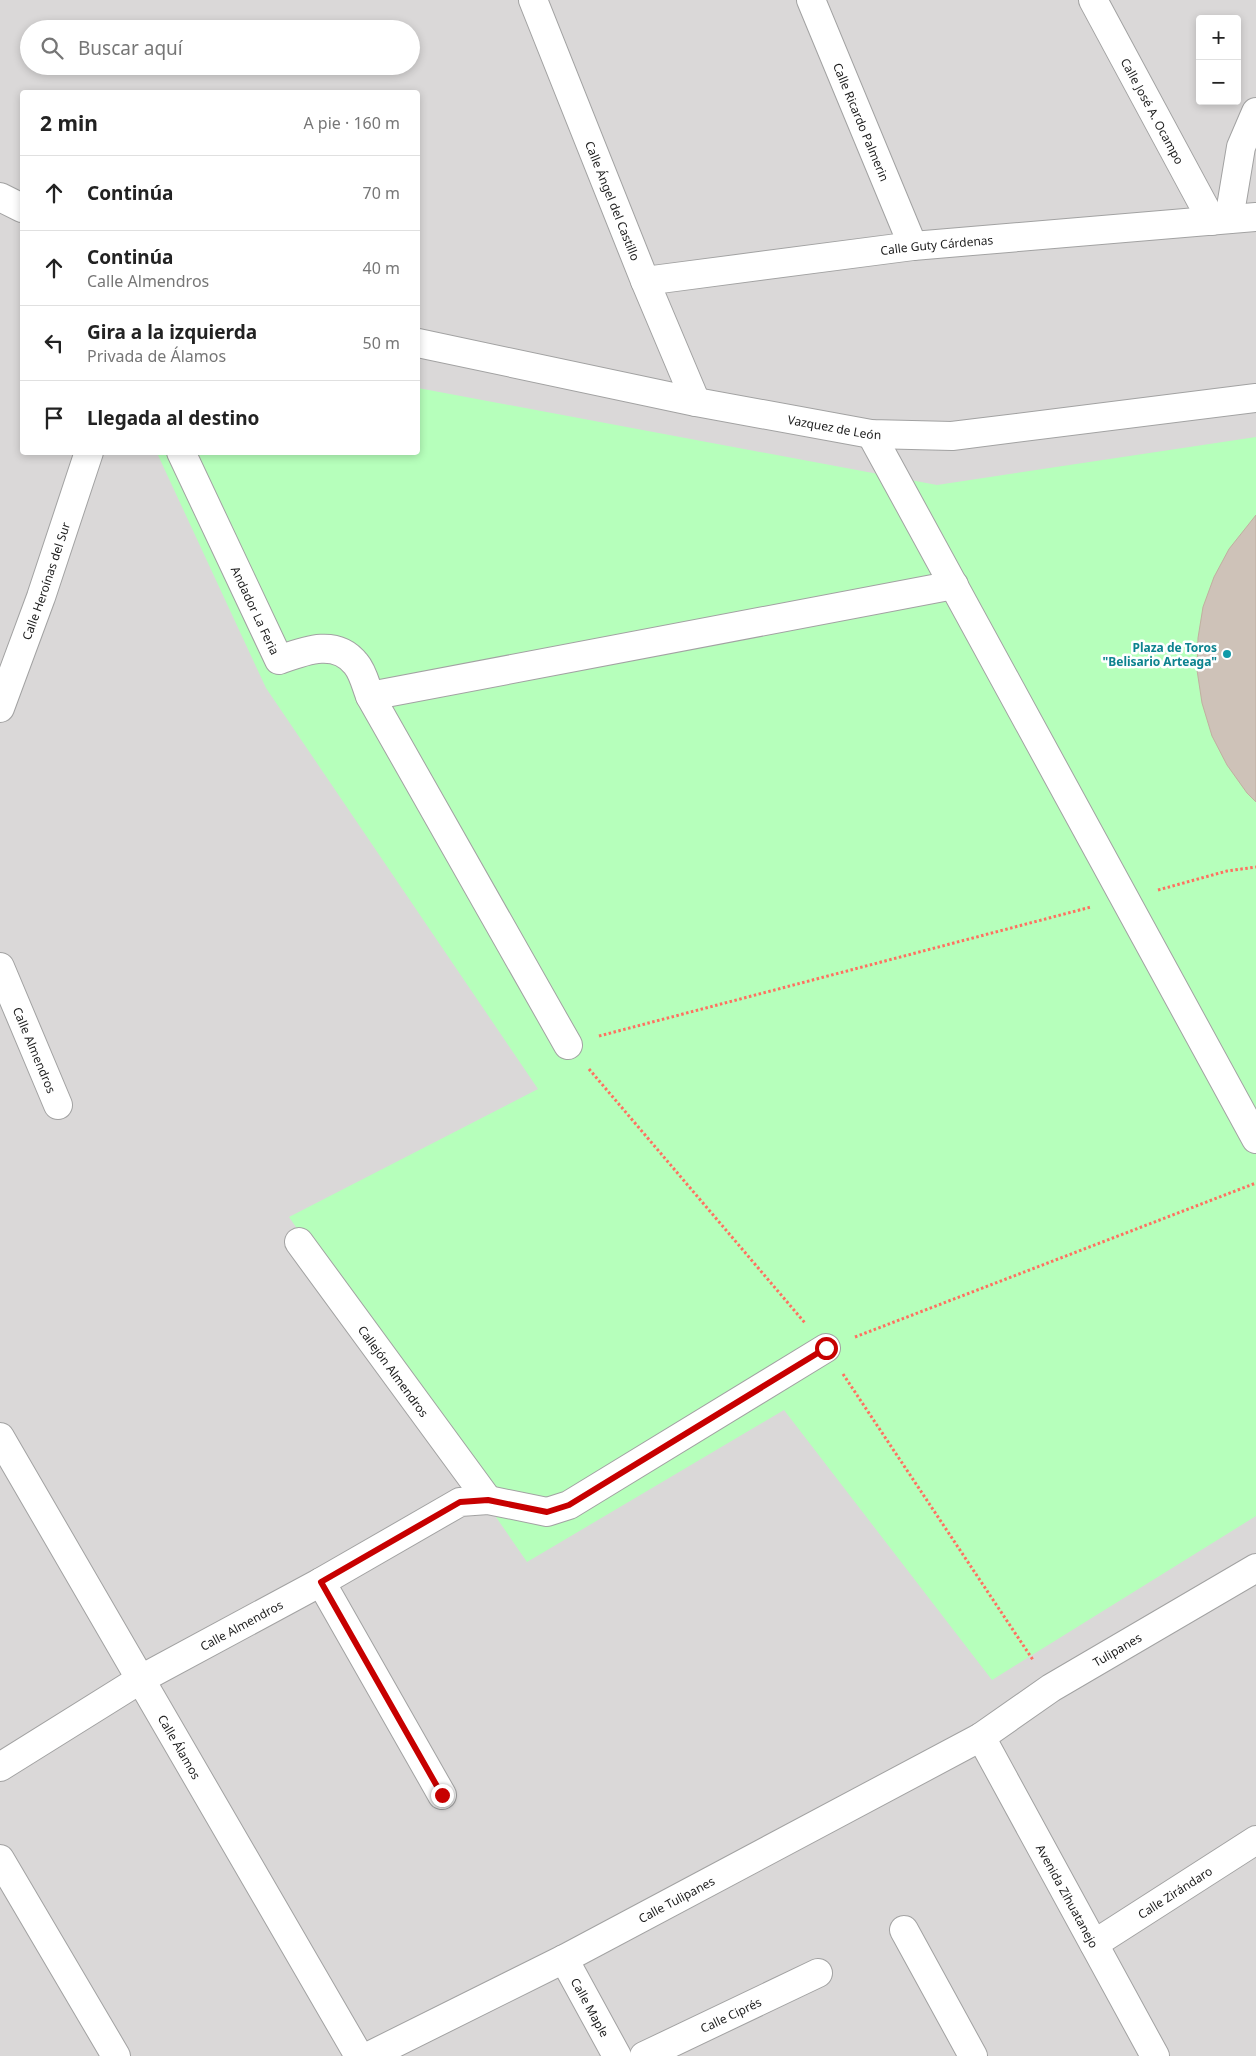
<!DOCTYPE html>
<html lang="es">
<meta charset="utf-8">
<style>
:root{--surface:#fff;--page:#f2f2f2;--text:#222;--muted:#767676;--line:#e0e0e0}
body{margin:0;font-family:"Noto Sans",sans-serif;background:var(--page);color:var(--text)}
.controls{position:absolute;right:15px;top:15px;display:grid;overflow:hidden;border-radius:5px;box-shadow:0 2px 8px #0003}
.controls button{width:45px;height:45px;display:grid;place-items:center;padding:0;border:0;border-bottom:1px solid var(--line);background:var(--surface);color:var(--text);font:25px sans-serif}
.stop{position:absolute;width:15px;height:15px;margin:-11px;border:4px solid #c70000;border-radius:50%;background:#fff}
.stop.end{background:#c70000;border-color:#fff;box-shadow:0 1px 5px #0008}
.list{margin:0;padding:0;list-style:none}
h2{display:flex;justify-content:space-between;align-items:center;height:65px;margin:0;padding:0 20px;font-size:21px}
h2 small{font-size:16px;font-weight:400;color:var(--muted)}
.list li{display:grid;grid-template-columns:32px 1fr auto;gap:15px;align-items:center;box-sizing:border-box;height:75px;padding:0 20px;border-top:1px solid var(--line)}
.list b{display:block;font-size:19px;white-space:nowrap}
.list p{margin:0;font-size:16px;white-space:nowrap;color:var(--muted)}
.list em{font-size:16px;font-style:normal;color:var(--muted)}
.icon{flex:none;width:28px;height:28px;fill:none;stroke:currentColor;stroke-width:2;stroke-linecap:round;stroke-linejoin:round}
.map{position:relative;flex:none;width:1256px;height:2056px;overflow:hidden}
.search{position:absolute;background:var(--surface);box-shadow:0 2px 8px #0003;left:20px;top:20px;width:400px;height:55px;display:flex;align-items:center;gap:12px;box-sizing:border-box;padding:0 18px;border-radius:28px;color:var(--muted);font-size:19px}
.panel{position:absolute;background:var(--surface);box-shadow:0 2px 8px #0003;left:20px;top:90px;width:400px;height:365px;border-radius:5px}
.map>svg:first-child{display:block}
.residential{fill:#dad8d8;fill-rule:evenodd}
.park{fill:#b6ffbb}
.building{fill:#cec2b8;stroke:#c1afa0}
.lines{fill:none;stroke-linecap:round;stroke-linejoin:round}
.minor-casing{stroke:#a2a2a2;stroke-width:30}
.path{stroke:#ff7060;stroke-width:3;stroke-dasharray:2.5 2.5;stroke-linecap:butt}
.minor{stroke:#fff;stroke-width:28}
.route{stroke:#c70000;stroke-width:6}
.culture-dot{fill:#0f9aa8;stroke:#fff;stroke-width:2}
.labels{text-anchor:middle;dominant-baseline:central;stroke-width:5;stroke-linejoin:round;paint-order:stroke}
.street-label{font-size:12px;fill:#1b1b1b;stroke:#fff}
.culture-label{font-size:12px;font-weight:bold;fill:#0d838f;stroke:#fff;text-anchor:end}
</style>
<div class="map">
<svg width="1256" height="2056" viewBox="0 0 1256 2056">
<rect width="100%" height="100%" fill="#eee9df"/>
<path class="residential" d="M0 0H1256V2056H0ZM1200 19H1237V101H1200ZM29 29H411V66H29ZM22 92H418V452H22Z"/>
<path class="park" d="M418 388 937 485 1256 437V1516L992 1680 784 1410 527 1562 289 1217 538 1089 266 688 157 453 418 452Z"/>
<path class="building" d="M1256 515V802L1247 793 1227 765 1212 736 1202 703 1197 670 1198 638 1203 607 1214 577 1229 549Z"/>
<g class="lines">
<defs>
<g id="minor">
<path id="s1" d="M533 0 645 281 696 402"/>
<path id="s2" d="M811 0 913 246"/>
<path id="s3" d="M1093 0 1212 221"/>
<path d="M0 197 22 208"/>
<path d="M1229 219 1241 147 1256 112"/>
<path id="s4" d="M645 281 913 246 1256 217"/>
<path id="s5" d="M418 343 696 402 871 434 952 436 1256 398"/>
<path d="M871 434 1256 1139"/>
<path id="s6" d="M181 452 279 660C304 651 336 638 356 664 363 672 366 686 370 696L568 1045"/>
<path d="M370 696 954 585"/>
<path id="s7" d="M0 708 41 597 89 452"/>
<path id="s8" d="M0 967 58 1105"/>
<path id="s9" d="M299 1242 488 1500"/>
<path id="s10" d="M0 1437 359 2056"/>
<path d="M321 1582 442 1795"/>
<path id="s11" d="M981 1737 1155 2056"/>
<path id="s12" d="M0 1767 141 1679 321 1582 460 1502 488 1500 547 1512 569 1505 826 1348"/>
<path d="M0 1859 116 2056"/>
<path d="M904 1930 973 2056"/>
<path id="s13" d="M1094 1944 1256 1840"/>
<path id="s14" d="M564 1959 617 2056"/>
<path id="s15" d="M369 2056 564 1959 981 1737 1051 1688 1256 1568"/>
<path id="s16" d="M644 2056 818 1973"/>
</g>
</defs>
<use href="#minor" class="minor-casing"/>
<path class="path" d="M1158 890 1227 871 1256 867
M599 1036 1091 907
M589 1069 805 1323
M855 1337 1256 1183
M843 1374 1033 1660"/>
<use href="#minor" class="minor"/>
</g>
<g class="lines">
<path class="route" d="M442 1795 321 1582 460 1502 488 1500 547 1512 569 1505 826 1348"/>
</g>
<circle class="culture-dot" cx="1227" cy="654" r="5"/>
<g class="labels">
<g class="street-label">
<text stroke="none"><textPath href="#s3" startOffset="126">Calle José A. Ocampo</textPath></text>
<text stroke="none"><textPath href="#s2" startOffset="132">Calle Ricardo Palmerin</textPath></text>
<text stroke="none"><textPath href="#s1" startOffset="216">Calle Ángel del Castillo</textPath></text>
<text stroke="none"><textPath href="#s4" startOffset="294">Calle Guty Cárdenas</textPath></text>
<text stroke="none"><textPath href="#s5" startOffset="425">Vazquez de León</textPath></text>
<text stroke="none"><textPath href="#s7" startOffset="135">Calle Heroínas del Sur</textPath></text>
<text stroke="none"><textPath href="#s6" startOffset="175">Andador La Feria</textPath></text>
<text stroke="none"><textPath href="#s8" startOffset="90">Calle Almendros</textPath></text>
<text stroke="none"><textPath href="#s9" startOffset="160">Callejón Almendros</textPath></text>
<text stroke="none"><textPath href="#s12" startOffset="280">Calle Almendros</textPath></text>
<text stroke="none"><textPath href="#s15" startOffset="852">Tulipanes</textPath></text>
<text stroke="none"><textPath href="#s10" startOffset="358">Calle Álamos</textPath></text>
<text stroke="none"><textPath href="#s13" startOffset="96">Calle Zirándaro</textPath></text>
<text stroke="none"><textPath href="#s11" startOffset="181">Avenida Zihuatanejo</textPath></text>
<text stroke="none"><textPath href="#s15" startOffset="345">Calle Tulipanes</textPath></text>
<text stroke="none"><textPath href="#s14" startOffset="55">Calle Maple</textPath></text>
<text stroke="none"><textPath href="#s16" startOffset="96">Calle Ciprés</textPath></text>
</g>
<g class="culture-label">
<text x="1217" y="647">Plaza de Toros<tspan x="1217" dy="14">"Belisario Arteaga"</tspan></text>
</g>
</g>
</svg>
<div class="controls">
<button>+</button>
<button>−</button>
</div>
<div class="stop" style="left:826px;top:1348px"></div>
<div class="stop end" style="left:442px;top:1795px"></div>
<div class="search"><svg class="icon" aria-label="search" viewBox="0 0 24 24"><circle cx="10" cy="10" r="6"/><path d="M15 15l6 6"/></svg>Buscar aquí</div>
<section class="panel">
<h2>2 min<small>A pie · 160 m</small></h2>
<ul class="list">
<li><svg class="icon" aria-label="ahead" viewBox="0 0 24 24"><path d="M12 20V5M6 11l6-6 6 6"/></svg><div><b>Continúa</b></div><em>70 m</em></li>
<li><svg class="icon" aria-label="ahead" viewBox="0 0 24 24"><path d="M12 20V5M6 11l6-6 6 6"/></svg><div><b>Continúa</b><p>Calle Almendros</p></div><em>40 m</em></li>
<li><svg class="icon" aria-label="left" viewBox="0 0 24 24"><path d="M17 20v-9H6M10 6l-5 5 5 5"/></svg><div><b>Gira a la izquierda</b><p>Privada de Álamos</p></div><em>50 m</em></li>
<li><svg class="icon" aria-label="arrive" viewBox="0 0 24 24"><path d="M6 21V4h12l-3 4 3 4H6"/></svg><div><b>Llegada al destino</b></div></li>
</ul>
</section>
</div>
